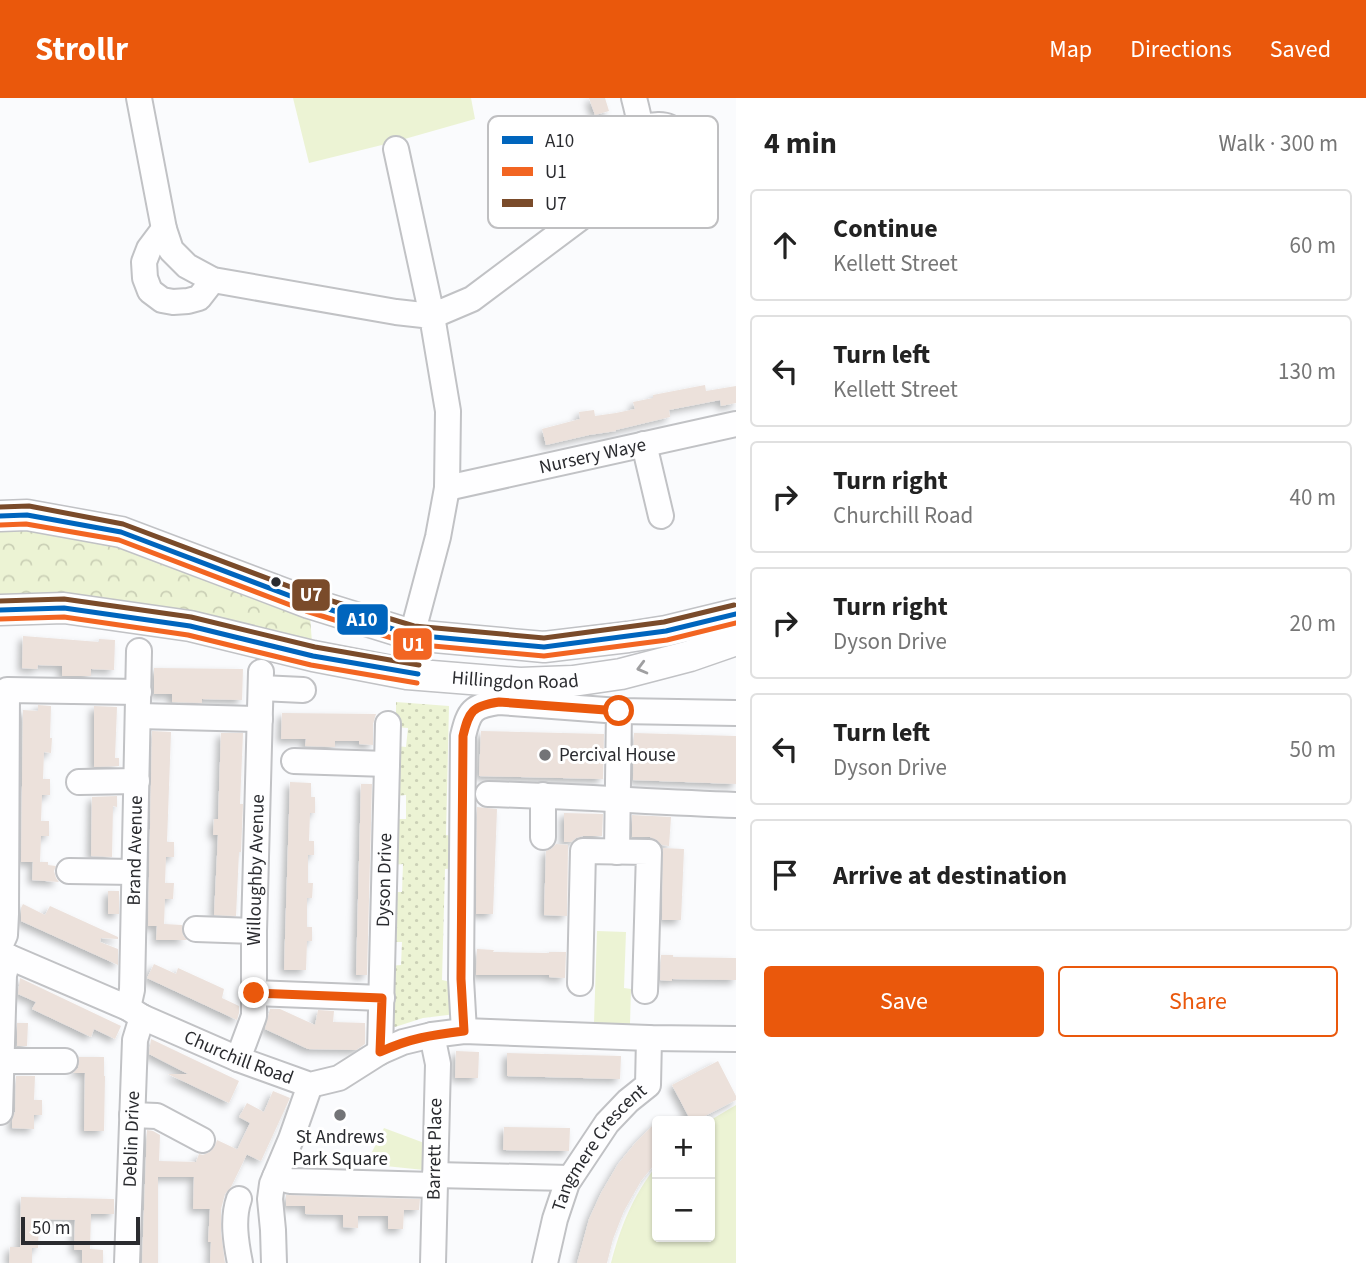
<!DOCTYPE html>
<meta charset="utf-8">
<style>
:root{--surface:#fff;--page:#f6f6f6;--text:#222;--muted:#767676;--line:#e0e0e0;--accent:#ea580c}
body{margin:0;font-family:"Source Sans 3",sans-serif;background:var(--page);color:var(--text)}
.controls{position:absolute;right:21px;bottom:21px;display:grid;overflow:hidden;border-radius:7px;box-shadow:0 2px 5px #0004}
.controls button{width:63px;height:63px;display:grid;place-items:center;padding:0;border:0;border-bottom:2px solid var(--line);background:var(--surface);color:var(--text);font:35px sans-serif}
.scale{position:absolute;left:21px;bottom:18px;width:119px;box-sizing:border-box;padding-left:7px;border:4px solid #2a2b2f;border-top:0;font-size:19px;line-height:24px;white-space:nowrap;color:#2a2b2f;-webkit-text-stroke:5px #fff;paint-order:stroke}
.stop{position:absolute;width:21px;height:21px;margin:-16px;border:5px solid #ea580c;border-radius:50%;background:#fff}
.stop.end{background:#ea580c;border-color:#fff;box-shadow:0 2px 7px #0008}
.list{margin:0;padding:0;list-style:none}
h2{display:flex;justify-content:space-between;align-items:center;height:91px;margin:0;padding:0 28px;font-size:30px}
h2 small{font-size:23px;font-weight:400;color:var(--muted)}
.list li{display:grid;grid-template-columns:46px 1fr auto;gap:21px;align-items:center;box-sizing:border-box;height:112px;margin:0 14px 14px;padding:0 14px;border:2px solid var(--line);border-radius:7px}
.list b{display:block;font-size:26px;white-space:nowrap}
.list p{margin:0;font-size:23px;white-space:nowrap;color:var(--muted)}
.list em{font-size:23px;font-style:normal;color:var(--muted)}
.actions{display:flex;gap:14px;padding:21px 28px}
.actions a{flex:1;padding:16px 0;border:2px solid var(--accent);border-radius:7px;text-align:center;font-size:24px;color:var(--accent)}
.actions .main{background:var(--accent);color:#fff}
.icon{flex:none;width:38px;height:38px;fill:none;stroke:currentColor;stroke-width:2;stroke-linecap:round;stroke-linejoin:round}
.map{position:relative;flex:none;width:736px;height:1165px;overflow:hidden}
header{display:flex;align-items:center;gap:42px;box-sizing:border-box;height:98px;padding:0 35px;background:var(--accent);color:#fff}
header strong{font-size:33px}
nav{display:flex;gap:38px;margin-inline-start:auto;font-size:24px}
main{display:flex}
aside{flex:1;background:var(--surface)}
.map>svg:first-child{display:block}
.grass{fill:url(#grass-dots)}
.forest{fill:url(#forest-crowns)}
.park{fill:#ecf3d4}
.building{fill:#ece1db;filter:url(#shadow)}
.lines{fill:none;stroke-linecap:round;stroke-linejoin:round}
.minor-casing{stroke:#c1c2c5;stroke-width:28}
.major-casing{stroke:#c1c2c5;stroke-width:33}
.minor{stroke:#fefeff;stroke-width:24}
.major{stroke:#fefeff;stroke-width:30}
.bus-1-casing{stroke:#fff;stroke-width:10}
.bus-2-casing{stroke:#fff;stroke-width:10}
.bus-3-casing{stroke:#fff;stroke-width:10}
.bus-1{stroke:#0065bd;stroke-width:5}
.bus-2{stroke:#f26522;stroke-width:5}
.bus-3{stroke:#7a4b2a;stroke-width:5}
.oneway{stroke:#9f9fa1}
.route{stroke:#ea580c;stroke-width:9}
.bus-dot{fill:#2a2b2f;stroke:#fff;stroke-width:2.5}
.poi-dot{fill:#737477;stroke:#fff;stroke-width:2.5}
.labels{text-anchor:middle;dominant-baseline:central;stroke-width:6;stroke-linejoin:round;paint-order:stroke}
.street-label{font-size:19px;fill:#2a2b2f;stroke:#fff}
.poi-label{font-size:19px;fill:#2a2b2f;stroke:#fff;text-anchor:start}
.key{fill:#fff;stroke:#bfbfc1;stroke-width:2}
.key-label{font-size:19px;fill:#2a2b2f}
.line-badge{stroke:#fff;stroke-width:2.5}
.badge-label{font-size:19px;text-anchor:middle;font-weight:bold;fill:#fff}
</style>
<header>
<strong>Strollr</strong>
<nav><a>Map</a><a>Directions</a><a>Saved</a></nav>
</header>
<main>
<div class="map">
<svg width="736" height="1165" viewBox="0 0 736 1165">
<defs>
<pattern id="grass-dots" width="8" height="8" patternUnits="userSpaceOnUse" patternTransform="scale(1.75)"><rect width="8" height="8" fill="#ecf3d4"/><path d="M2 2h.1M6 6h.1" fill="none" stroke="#cbd0b6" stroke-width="1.8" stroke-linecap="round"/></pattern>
<pattern id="forest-crowns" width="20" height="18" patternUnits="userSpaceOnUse" patternTransform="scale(1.75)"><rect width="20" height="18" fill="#ecf3d4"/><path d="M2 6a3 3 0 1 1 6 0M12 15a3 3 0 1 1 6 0" fill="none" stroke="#cbd0b6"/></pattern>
<filter id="shadow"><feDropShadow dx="-4" dy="4" stdDeviation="3.5" flood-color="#0004"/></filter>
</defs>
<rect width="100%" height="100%" fill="#fafbfd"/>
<path class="grass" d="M396 604 449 608 446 737 458 739 457 770 445 771 442 882 455 885 456 916 423 920 395 929 390 927 388 868 401 867 402 844H390L391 794H402L403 766 393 767V721H406V697L395 698 396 648 406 649 408 630 396 629Z"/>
<path class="forest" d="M27 417 309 505 313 558 0 512V418Z"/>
<path class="park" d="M293 0H471L475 21 394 44 309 65Z
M597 833 626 834 624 890 631 891 630 926 594 925Z
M736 1007V1165H611C621 1127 633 1098 657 1067V1139H710L709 1023Z
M384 1030 427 1046 424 1072 366 1066Z"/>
<path class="building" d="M589 0H605L609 13 595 17Z
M705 287 706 293 736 288V305L721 308 720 302 669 312 670 319 616 332V333L589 337 546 347 542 331 580 321 579 314 594 312 595 318 616 315 635 311 633 304 653 300V297Z
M23 538 99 544V541L115 542 114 572 91 571V578H62V568L38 567 37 571 22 570Z
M154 570 243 571 242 602 202 601V605L172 604V596H154Z
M38 607 51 608 50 640H52L51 655 44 654 43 681H50V697H42L41 723H49V738H41L40 764H48V767L56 768 54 773 56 780 59 784 32 782 33 764H21L23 612 38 613Z
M94 608 117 609 115 660H119V668L94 669Z
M282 615 376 616 373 626V647L359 646V643H335V649L305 648 306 641H281Z
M152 633 171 634 167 744H174V759H166L165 785H174L173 801H165L164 826 182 827 183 837 187 842H156L157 828H148Z
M481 633 604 636 603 681 479 678Z
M221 635H243L240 706H243L241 754H239L236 818 214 817 218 737H213L214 721H218Z
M634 635 736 638V686L633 682Z
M290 684 311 685V699H315V715H310L309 743H314V757H308V785H313L312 800H307V829H312V843H307L306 872H284Z
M361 686H372L367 877H356Z
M117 698V709L113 708 112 759 91 758 92 699Z
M477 709 497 711 493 816H476Z
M564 715 603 716 602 738H583L576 740 571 744H564Z
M632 717 671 719 669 748 662 747 657 742 650 739H632Z
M556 746 568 747 567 818 544 817 546 753 551 751Z
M663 750 684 751 681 822H662Z
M108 793H119V816H108Z
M23 806 45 817 50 808 118 839V841L101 840 100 844 118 851V867L21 823V810Z
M477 851 494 852 493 854 549 855V854H566L565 880 549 879V877H476Z
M661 857H673V859L736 860V882L672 881V883L660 882Z
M154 866 176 876 178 870 224 891 222 900 239 908V915L237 922 147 880Z
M20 880 121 928 115 941 94 931 91 939 32 911 36 904 18 896Z
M270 911H280L315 927 318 912 334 913 333 924 365 925V946L356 952 308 951 265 931Z
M17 925H28L27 948H17Z
M151 941 239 983 229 1005 168 976H188L149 956Z
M456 953 479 954 478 980H455Z
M507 955 621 958 620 981 507 978Z
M79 959H104V978H105L104 1033H84L85 975H73L78 970Z
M718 963 736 998V1002L695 1023H691L672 987Z
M16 978H35L34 1002H42V1017H34V1031L12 1030V1022L15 1014Z
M273 993 290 1000 261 1063 237 1052 250 1025 239 1019 247 1005 264 1014Z
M657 1023V1063L641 1083 624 1113 613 1141 607 1165H577L589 1121 601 1095 618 1066 636 1044Z
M504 1029 570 1030 569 1053 503 1052Z
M147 1032 153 1033 160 1037 159 1063 196 1064 199 1056 203 1057 210 1054 215 1048 217 1042 247 1056 231 1089 225 1096 221 1111V1134L225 1165H210L211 1144H208L210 1111H193L194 1079H158V1165H142Z
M286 1097 420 1101 419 1112H404L403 1131H388V1118H358V1130L343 1129V1117L305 1116V1108H286Z
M21 1099 114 1101V1116H91L90 1151 103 1152V1165H82V1152H74L75 1122 39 1121 38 1150H32V1165H9L10 1149H20Z"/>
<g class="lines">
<defs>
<g id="minor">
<path d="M139 0 164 131 171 152 187 168 213 182 396 214 432 218 448 313 447 390 438 439 412 537"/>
<path d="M396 51 432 218 472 201 615 94C619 91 624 87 628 83 650 60 641 27 634 0"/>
<path d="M621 89C626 92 631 95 636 97 673 111 704 49 669 29 661 25 650 28 642 29"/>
<path d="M164 131 149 151 144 164 145 180 150 193 162 202 173 204 188 203 199 200 213 182"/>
<path d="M644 346 661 418"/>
<path id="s1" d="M447 390 736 326"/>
<path d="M261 590 303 592"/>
<path d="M139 618 260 621"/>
<path d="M294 663 387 666"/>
<path d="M79 684 137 683"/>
<path d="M488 696C570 698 653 704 736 707"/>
<path d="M543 739V697"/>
<path d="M617 754 619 613"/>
<path d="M69 773 134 774"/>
<path d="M196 831 254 833"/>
<path d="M0 848 5 837 6 816 7 592 139 594"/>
<path id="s2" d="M0 855 128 910 142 919 238 961 310 987 339 980 380 954 403 944 432 937 464 933 649 940 736 941"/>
<path d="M580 885 583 753 649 754 645 893"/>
<path d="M254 895 382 900"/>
<path id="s3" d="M128 910 132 892 139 553"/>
<path d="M464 933 461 881 463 638C469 613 472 608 499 604L619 613 736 615"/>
<path d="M432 937 438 966 433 1165"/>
<path id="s4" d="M380 954 388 626"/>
<path id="s5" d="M238 961 254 918V833L261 574"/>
<path d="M1 963H65"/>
<path d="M0 1014 4 877 9 859"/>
<path d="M132 1017 157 1018 202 1042"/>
<path d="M435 1077 570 1080"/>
<path d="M275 1079 290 1083 434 1087"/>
<path d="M239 1101C232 1121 236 1145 240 1165"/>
<path id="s6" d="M127 1165 135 942 142 919"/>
<path d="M274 1165 273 1132 270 1101 272 1086 291 1041 310 987"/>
<path id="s7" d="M545 1165 555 1121 567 1085 607 1025 628 1003 648 987 649 940"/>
</g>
<g id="major">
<path d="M0 418 27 417 121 434 309 505 412 537 544 549 628 539 666 533 736 516"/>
<path id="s8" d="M0 512 64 510 190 528 313 558 407 576 520 585 573 583 621 576 690 558 736 542"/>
</g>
</defs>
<use href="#minor" class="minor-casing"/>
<use href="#major" class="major-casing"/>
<use href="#minor" class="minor"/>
<use href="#major" class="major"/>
<defs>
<path id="bus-1" d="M0 418 27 417 121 434 309 505 412 537 544 549 666 533 736 516
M0 512 64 510 190 528 313 558 418 576"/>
<path id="bus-2" d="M0 427 26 426 119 442 306 513 411 546 544 558 667 542 736 525
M0 521 64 519 188 537 311 567 417 585"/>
<path id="bus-3" d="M0 409 29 408 123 426 312 497 414 528 544 540 664 524 734 507
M0 503 64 501 191 519 315 549 419 567"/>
</defs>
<use href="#bus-1" class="bus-1-casing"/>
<use href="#bus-2" class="bus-2-casing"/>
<use href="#bus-3" class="bus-3-casing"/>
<use href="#bus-1" class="bus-1"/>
<use href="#bus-2" class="bus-2"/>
<use href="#bus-3" class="bus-3"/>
</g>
<defs><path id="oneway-chevron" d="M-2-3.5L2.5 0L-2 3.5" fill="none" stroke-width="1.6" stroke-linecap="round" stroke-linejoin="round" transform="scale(1.75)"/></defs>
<use class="oneway" href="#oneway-chevron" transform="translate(642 570) rotate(165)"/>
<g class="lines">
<path class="route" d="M254 895 382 900 380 954C410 940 432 937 464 933L461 881 463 638C469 613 472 608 499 604L619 613"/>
</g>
<circle class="bus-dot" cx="276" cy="484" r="6"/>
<g class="poi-dot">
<circle cx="545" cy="657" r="7"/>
<circle cx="340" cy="1017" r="7"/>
</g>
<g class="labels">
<g class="street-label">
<text stroke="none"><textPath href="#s1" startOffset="149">Nursery Waye</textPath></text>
<text stroke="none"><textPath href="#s8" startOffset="522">Hillingdon Road</textPath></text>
<text stroke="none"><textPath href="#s3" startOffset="158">Brand Avenue</textPath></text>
<text stroke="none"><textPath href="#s5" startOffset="192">Willoughby Avenue</textPath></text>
<text stroke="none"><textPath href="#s4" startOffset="172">Dyson Drive</textPath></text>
<text stroke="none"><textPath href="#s2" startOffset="261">Churchill Road</textPath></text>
<text stroke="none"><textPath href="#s6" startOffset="124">Deblin Drive</textPath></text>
<text transform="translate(435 1051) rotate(-89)">Barrett Place</text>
<text stroke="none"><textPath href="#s7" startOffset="130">Tangmere Crescent</textPath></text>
</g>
<g class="poi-label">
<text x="559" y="657">Percival House</text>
<text x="340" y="1039" text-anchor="middle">St Andrews<tspan x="340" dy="22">Park Square</tspan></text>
</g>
</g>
<rect x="488" y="18" width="230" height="112" rx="10" class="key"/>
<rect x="502" y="38" width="31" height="8" fill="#0065bd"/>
<rect x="502" y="69" width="31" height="9" fill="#f26522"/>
<rect x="502" y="101" width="31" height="8" fill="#7a4b2a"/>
<g class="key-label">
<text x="545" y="49">A10</text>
<text x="545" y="80">U1</text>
<text x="545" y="112">U7</text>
</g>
<g class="line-badge">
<rect x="291" y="480" width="40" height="34" rx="7" fill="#7a4b2a"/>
<rect x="336" y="505" width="53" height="33" rx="7" fill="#0065bd"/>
<rect x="392" y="529" width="41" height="34" rx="7" fill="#f26522"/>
</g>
<g class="badge-label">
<text x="311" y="503">U7</text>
<text x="362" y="528">A10</text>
<text x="413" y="553">U1</text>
</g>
</svg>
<div class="controls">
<button>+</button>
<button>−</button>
</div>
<div class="scale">50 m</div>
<div class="stop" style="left:619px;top:613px"></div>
<div class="stop end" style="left:254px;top:895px"></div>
</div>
<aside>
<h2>4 min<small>Walk · 300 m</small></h2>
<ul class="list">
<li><svg class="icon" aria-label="ahead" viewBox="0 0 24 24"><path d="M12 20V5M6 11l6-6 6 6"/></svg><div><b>Continue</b><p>Kellett Street</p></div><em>60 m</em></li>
<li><svg class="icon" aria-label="left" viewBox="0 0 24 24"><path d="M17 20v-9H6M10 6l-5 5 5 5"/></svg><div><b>Turn left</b><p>Kellett Street</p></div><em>130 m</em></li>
<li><svg class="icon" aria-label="right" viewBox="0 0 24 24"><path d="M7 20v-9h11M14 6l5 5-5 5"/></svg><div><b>Turn right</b><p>Churchill Road</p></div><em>40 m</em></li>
<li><svg class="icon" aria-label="right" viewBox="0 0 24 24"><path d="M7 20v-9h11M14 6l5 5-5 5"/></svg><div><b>Turn right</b><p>Dyson Drive</p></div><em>20 m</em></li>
<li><svg class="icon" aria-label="left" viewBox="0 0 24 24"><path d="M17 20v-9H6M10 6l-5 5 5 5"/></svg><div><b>Turn left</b><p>Dyson Drive</p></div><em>50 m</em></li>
<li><svg class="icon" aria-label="arrive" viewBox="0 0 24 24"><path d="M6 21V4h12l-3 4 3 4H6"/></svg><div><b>Arrive at destination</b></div></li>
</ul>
<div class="actions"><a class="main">Save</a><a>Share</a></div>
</aside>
</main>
